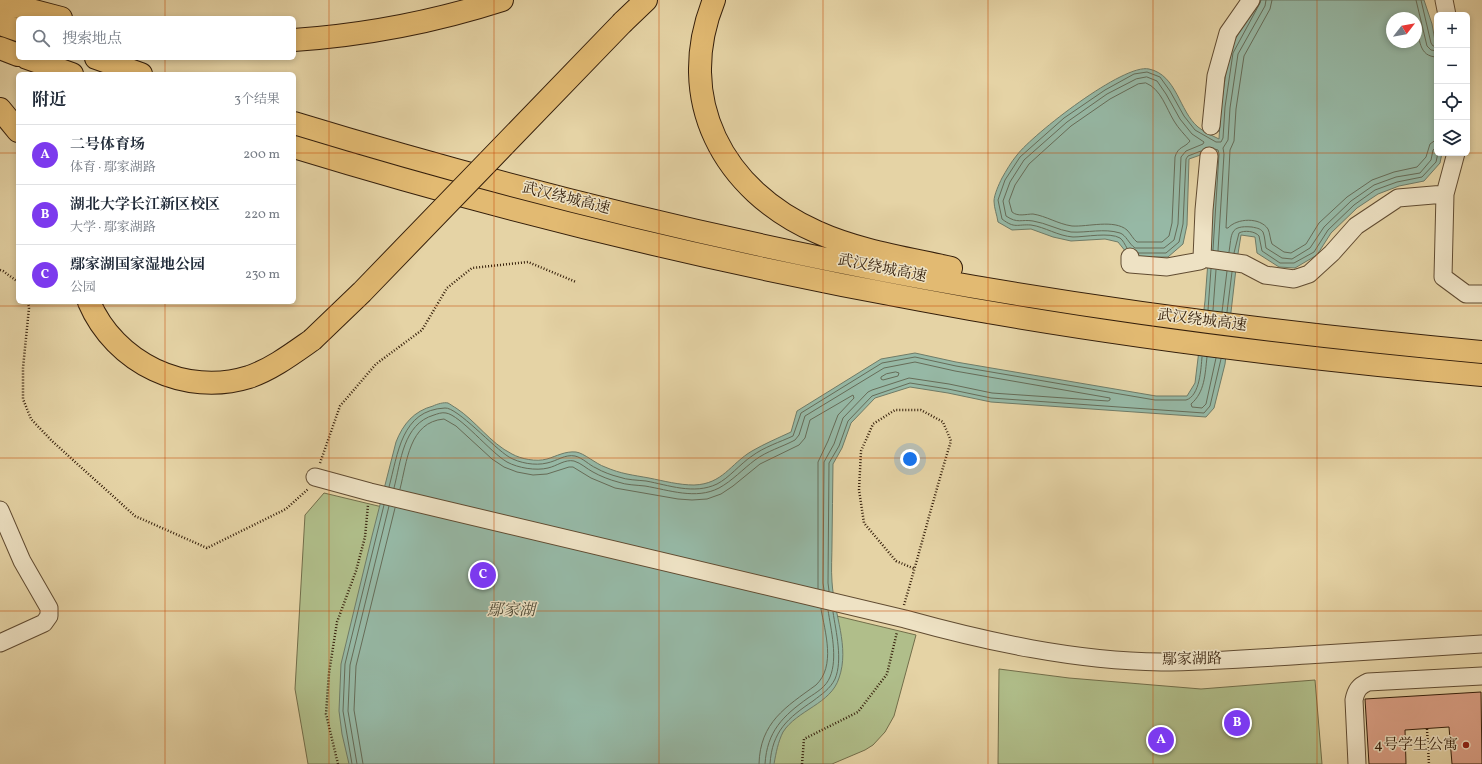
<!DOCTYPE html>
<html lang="zh">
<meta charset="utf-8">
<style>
:root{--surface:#fff;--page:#f6f6f7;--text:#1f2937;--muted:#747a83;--line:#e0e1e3;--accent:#7c3aed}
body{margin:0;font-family:Vollkorn,"Noto Serif SC",serif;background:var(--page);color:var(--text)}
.controls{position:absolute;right:12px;top:12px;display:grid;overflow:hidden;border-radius:6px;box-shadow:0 2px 6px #0003}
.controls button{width:36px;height:36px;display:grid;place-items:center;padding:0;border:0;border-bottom:1px solid var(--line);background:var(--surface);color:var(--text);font:20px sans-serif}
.compass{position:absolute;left:1386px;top:12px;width:36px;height:36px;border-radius:50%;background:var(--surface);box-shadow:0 2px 6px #0003;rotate:59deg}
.you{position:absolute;left:910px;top:459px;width:14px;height:14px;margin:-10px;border:3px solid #fff;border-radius:50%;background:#1a73e8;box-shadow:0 0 0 6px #1a73e833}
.badge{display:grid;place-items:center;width:26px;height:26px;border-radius:50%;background:var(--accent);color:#fff;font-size:13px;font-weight:700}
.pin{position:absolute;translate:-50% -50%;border:2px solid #fff;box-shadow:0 1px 4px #0006}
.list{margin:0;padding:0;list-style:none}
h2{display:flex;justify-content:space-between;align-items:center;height:52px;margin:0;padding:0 16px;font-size:17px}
h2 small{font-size:13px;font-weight:400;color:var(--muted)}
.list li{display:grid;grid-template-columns:26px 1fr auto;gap:12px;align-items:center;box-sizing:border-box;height:60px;padding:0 16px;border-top:1px solid var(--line)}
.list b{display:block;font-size:15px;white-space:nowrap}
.list p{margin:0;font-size:13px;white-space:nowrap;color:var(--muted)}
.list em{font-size:13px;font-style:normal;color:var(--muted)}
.icon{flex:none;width:22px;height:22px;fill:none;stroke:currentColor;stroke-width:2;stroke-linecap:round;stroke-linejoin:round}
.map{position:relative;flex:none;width:1482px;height:764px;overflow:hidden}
.search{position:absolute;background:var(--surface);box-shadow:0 2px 6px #0003;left:16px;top:16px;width:280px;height:44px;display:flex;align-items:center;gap:10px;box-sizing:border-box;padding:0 14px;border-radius:6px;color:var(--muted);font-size:15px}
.panel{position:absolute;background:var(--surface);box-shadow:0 2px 6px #0003;left:16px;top:72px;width:280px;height:232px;border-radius:6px}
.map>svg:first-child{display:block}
.green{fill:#b0be8a;stroke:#726e4a}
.water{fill:#96b8a5;stroke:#6f7b67;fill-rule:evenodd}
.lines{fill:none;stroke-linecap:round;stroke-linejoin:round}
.shore{stroke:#666c58;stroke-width:1}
.building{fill:#dca187;stroke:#351f0b}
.minor-casing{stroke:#614c32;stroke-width:19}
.highway-casing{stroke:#351f0b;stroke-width:24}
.path{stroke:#351f0b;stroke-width:2.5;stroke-dasharray:1 2;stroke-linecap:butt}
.minor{stroke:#eee2c4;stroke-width:17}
.highway{stroke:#e2ba72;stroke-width:22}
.highway-bridge-casing{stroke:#351f0b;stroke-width:24;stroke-linecap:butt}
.highway-bridge{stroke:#e2ba72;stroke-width:22}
.grid{fill:none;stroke:#c44d0c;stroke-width:1;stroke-opacity:0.55}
.poi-dot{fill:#8f2418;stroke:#eee2c4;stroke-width:1.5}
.labels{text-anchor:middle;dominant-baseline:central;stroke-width:3;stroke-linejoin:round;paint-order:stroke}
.street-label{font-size:15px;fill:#351f0b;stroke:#eee2c4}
.poi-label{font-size:15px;fill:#351f0b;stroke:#eee2c4;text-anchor:end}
.water-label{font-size:16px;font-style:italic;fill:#524d39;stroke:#eee2c4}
</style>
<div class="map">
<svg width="1482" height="764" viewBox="0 0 1482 764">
<rect width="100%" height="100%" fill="#e5d3a5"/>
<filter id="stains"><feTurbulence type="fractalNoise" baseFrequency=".005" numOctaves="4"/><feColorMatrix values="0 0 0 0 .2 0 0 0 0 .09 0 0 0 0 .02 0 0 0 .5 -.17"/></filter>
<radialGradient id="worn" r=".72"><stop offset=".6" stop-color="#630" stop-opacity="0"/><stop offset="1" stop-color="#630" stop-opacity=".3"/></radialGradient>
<path class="green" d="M324 493 916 635 894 716 885 732 873 745 865 750 832 764H308L295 689 305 515Z
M999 669 1069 678 1201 689 1315 680 1322 764H998Z"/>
<path class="water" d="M1258 0H1424L1432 24 1437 52V153H1442L1440 163 1424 181 1399 186 1378 194 1357 208 1331 233 1317 255 1295 268 1279 267 1257 253 1255 237 1241 235 1237 260 1225 364 1214 408 1206 417 991 402 948 393 910 387 875 398 851 423 842 448 833 464C833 490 832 517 832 543 832 556 831 569 832 582 834 614 850 647 839 678 831 704 797 710 783 732 778 742 776 753 774 764H349L342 734 339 711 341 664 372 536 396 442C403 424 414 411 433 406 437 404 444 402 448 403 450 404 454 407 456 408 476 421 490 443 512 454 521 459 536 462 547 459 557 456 565 451 576 452 584 453 596 464 605 467 621 474 633 475 649 478 664 481 679 485 694 485 723 484 730 464 752 451 764 444 778 438 791 432L797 411 881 359 915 353 956 362 1156 396H1187L1195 383 1205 301 1208 261 1209 152 1189 159 1187 225 1183 244 1168 257H1130L1118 242 1105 239 1071 241 1053 237 1031 229 1012 230 998 222C997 215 994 208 994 201 994 195 999 184 1002 178 1006 171 1011 162 1017 155 1033 134 1124 63 1149 69 1177 75 1179 111 1198 127 1204 132 1213 136 1219 139L1221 107 1229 51 1246 19ZM1392 18H1416V42H1392Z"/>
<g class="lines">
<path class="shore" d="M1272 0 1270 9 1244 56 1236 109 1234 141 1230 150 1226 228H1228C1237 218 1260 217 1268 229 1270 233 1270 239 1272 244L1284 252 1291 253 1306 244 1319 223 1347 197 1372 180 1394 172 1417 167 1426 157 1430 144 1437 139
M1416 0 1427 46 1431 50 1437 51
M1421 0 1431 43 1433 46H1437
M1416 24C1420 38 1418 57 1437 57
M1147 77 1157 81 1166 94 1180 119 1192 134 1204 142 1203 144 1186 151 1181 157 1178 224 1174 240 1164 248H1135C1129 244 1126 235 1120 233 1104 228 1087 233 1071 232 1058 230 1046 223 1033 221 1021 219 1018 224 1006 216L1003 201 1010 182 1024 160 1067 122 1107 94 1136 79Z
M1146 83C1161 89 1166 108 1174 121 1178 128 1185 135 1190 141 1185 148 1178 146 1175 157L1172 223 1169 236 1162 242H1137C1133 239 1131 234 1127 230 1114 219 1088 227 1072 226 1058 224 1046 216 1033 214 1026 214 1018 217 1012 212L1009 201 1015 185 1029 164 1071 126 1110 99 1138 84Z
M1127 248C1125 245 1123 240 1120 238 1110 232 1085 237 1073 237 1058 236 1045 227 1031 225 1017 224 1015 229 1002 219L998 200 1005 180 1020 157 1064 118 1105 90 1134 74 1147 72 1160 77 1170 91 1184 116 1195 130 1216 142H1221L1223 138 1225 107 1233 53 1260 3 1261 0
M1213 250 1219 154 1218 150 1215 149
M1218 251 1224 154 1223 148 1228 140 1230 108 1238 54 1265 6 1266 0
M1229 252C1232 234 1229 225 1252 227 1256 228 1260 228 1263 232 1265 237 1265 243 1266 248L1282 258 1292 259 1310 248 1324 227 1351 201 1374 185 1396 177 1420 173 1431 160 1433 150 1437 146
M1138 253H1166L1179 242 1183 224 1186 159 1188 156 1201 151
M1234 253 1239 233C1244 230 1255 231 1259 236L1262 251 1280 263H1294L1314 252 1328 230 1354 205 1375 190 1397 182 1422 177 1436 162 1438 153
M1208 310 1211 269
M1213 310 1216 270
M1222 312 1227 271
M1227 312 1232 272
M1207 357C1205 374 1205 392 1191 404L1192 407 1202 408 1206 404 1216 358
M896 372 899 373 898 376 883 380 881 379V377L886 374Z
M389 487C398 454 401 410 445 408 457 407 494 448 509 457 519 463 535 466 547 463 557 461 565 454 575 456 583 458 589 465 596 468 603 472 611 475 619 477 627 480 637 480 646 481 668 485 694 495 717 484 729 478 740 464 752 456 764 447 780 442 793 436L801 413 882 363 915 357 956 366 1155 400H1186C1200 396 1201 368 1202 357
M394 488C401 461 403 424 434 415 437 414 442 412 446 413 460 415 490 452 507 462 518 468 536 471 548 468 557 466 565 459 574 461 581 463 587 469 593 472 600 476 610 480 618 482 626 485 636 485 645 486 669 490 696 500 719 488 732 481 743 469 755 460 767 451 782 447 795 440L799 435 805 416 884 368 915 362 955 371 1110 398V400L1108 401 992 393 949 384 909 378 872 390 868 392 843 418 834 444 824 462 823 583 824 590
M400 489C407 462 409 422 444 419L456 426 492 459 504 467 517 472 533 475 547 474 569 467H573L591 478 615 488 678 499 692 500 707 499 721 494 733 486 760 464 799 445 805 438 810 420 853 395 854 398 838 415 828 441 818 462V589
M829 591 828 583 829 463 839 446 848 421 872 396 910 383 948 389 991 398 1204 413 1210 406 1221 359
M352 764 343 711 345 664 384 505
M357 764 348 711 350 665 389 506
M363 764 354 710 356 666 395 508
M759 764C760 722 786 707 816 685 836 666 825 632 821 609
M765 764C767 731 783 716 808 698 817 692 826 687 830 677 838 658 831 630 828 610
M770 764C772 731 788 718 813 701 822 694 830 689 835 679 843 660 836 632 833 612"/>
</g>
<path class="building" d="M1481 692 1482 764H1452L1449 727 1405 730 1406 764H1369L1365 699Z"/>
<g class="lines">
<defs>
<path id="minor" d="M1444 0 1447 15
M1211 126 1216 76 1228 33 1251 0
M1456 153 1445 194 1443 277 1466 294H1482
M1130 257V264L1167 267 1200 261 1202 258 1244 264 1265 275 1294 279 1309 274 1332 253 1356 226 1398 198 1445 194
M1202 258 1204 210 1209 156
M315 477 370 492 905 619C988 642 1075 661 1161 662 1210 662 1259 658 1307 655 1365 651 1424 648 1482 644
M0 510 22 561 49 608V616L44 623 0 643
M1357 764 1354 700C1356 690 1359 686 1368 682L1482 676"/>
<path id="highway" d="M714 0C674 99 723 191 817 232 859 251 907 258 951 268
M0 2 61 18
M623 22 646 0
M0 24 18 30
M294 40C365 35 434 22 502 0
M0 48 18 55
M27 58 72 74
M96 58 141 74
M0 109 18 131
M294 123C471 177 650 223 831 260 1046 304 1264 332 1482 352
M294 147C500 210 709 261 921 300 1106 335 1294 358 1482 375
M89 302C115 363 185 397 249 377 272 369 292 354 312 340"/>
</defs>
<use href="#minor" class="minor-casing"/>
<use href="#highway" class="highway-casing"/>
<path class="path" d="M0 270 3 271 18 282
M28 302 29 308 23 368V399L31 419 52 441 135 516 207 548 286 509 308 489
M320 463 340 406 376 364 422 330 447 288 472 268 528 262 576 282
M904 605C920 551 934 496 951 441L943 422 921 410H895L873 424 861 451 859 490 864 523 896 561 915 569
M1427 729 1429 764
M338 764 326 714 329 673 337 622 356 571 365 537 368 505
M802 764 804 739 858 712 887 674 897 632"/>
<use href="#minor" class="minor"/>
<use href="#highway" class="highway"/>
<defs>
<path id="highway-bridge" d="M312 340 362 292 623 22"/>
</defs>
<use href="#highway-bridge" class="highway-bridge-casing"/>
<use href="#highway-bridge" class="highway-bridge"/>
</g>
<path class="grid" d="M165 0V18M329 0V764M494 0V764M659 0V764M823 0V764M988 0V764M1153 0V764M1317 0V764M165 58V74M0 153H18M294 153H1437M1467 153H1482M165 302V764M0 306H1482M0 458H1482M0 611H1482"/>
<circle class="poi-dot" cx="1466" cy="745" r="4"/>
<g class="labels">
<g class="street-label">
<text transform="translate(566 199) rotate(14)">武汉绕城高速</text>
<text transform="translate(882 269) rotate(11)">武汉绕城高速</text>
<text transform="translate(1202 321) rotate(7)">武汉绕城高速</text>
<text transform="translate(1192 660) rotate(-1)">鄢家湖路</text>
</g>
<g class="poi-label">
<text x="1458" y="745">4号学生公寓</text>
</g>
<g class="water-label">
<text x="511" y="611">鄢家湖</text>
</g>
</g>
<rect width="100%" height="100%" filter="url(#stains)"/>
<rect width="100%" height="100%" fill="url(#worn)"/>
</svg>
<div class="controls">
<button>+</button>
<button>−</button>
<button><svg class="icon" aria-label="locate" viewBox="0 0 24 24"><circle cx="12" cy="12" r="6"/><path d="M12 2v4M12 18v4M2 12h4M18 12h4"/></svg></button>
<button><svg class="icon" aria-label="layers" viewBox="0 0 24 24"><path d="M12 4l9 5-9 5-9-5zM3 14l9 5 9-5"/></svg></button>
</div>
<svg class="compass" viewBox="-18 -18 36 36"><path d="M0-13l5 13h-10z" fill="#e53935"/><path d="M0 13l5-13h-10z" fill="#747a83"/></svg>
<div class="you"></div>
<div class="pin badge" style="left:1161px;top:740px">A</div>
<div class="pin badge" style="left:1237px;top:723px">B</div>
<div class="pin badge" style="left:483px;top:575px">C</div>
<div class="search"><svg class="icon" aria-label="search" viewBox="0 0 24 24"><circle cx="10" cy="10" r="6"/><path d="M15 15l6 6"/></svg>搜索地点</div>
<section class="panel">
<h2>附近<small>3个结果</small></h2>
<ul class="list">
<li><span class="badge">A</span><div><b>二号体育场</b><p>体育 · 鄢家湖路</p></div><em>200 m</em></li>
<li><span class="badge">B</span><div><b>湖北大学长江新区校区</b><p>大学 · 鄢家湖路</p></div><em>220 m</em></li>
<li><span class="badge">C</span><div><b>鄢家湖国家湿地公园</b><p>公园</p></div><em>230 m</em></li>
</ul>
</section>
</div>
